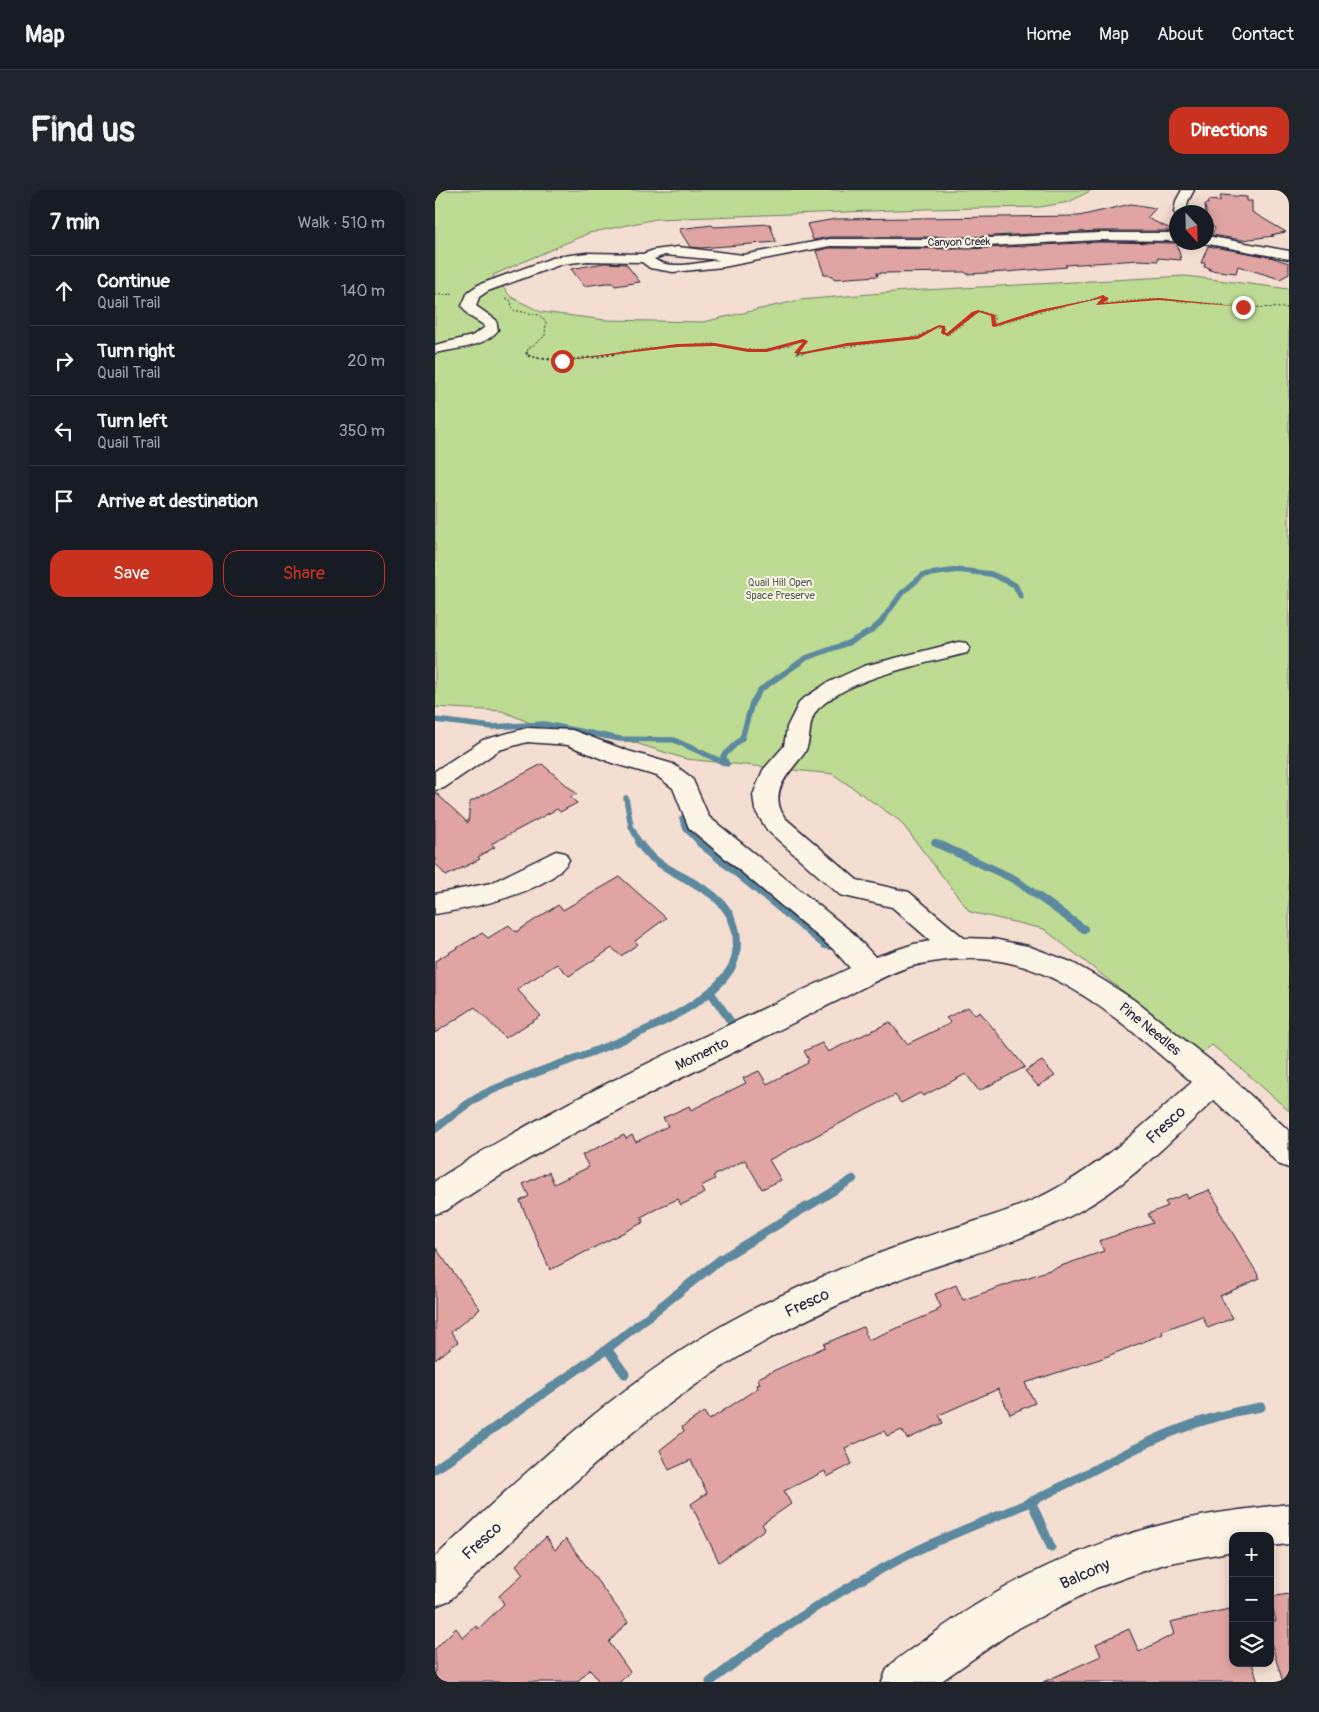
<!DOCTYPE html>
<meta charset="utf-8">
<style>
:root{--surface:#171b24;--page:#20242c;--text:#f1f3f6;--muted:#9ea1a6;--line:#363941;--accent:#c8321e}
body{margin:0;font-family:Pangolin,sans-serif;background:var(--page);color:var(--text)}
.controls{position:absolute;right:15px;bottom:15px;display:grid;overflow:hidden;border-radius:10px;box-shadow:0 2px 12px #0003}
.controls button{width:45px;height:45px;display:grid;place-items:center;padding:0;border:0;border-bottom:1px solid var(--line);background:var(--surface);color:var(--text);font:25px sans-serif}
.compass{position:absolute;left:734px;top:15px;width:45px;height:45px;border-radius:50%;background:var(--surface);box-shadow:0 2px 12px #0003;rotate:158deg}
.stop{position:absolute;width:15px;height:15px;margin:-11px;border:4px solid #c8321e;border-radius:50%;background:#fff}
.stop.end{background:#c8321e;border-color:#fff;box-shadow:0 1px 5px #0008}
.list{margin:0;padding:0;list-style:none}
h2{display:flex;justify-content:space-between;align-items:center;height:65px;margin:0;padding:0 20px;font-size:21px}
h2 small{font-size:16px;font-weight:400;color:var(--muted)}
.list li{display:grid;grid-template-columns:32px 1fr auto;gap:15px;align-items:center;box-sizing:border-box;height:70px;padding:0 20px;border-top:1px solid var(--line)}
.list b{display:block;font-size:19px;white-space:nowrap}
.list p{margin:0;font-size:16px;white-space:nowrap;color:var(--muted)}
.list em{font-size:16px;font-style:normal;color:var(--muted)}
.actions{display:flex;gap:10px;padding:15px 20px}
.actions a{flex:1;padding:11px 0;border:1px solid var(--accent);border-radius:15px;text-align:center;font-size:18px;color:var(--accent)}
.actions .main{background:var(--accent);color:#fff}
.icon{flex:none;width:28px;height:28px;fill:none;stroke:currentColor;stroke-width:2;stroke-linecap:round;stroke-linejoin:round}
.map{position:relative;flex:none;width:854px;height:1492px;overflow:hidden;border-radius:15px}
header{display:flex;align-items:center;gap:30px;box-sizing:border-box;height:70px;padding:0 25px;background:var(--surface);border-bottom:1px solid var(--line)}
header strong{font-size:24px}
nav{display:flex;gap:28px;margin-inline-start:auto;font-size:18px}
.intro{display:flex;align-items:center;justify-content:space-between;box-sizing:border-box;height:120px;padding:0 30px}
h1{margin:0;font-size:35px}
.button{padding:12px 22px;border-radius:15px;background:var(--accent);color:#fff;font-size:18px;font-weight:700}
main{display:flex;gap:30px;padding:0 30px}
aside{flex:1;background:var(--surface);border-radius:15px;box-shadow:0 2px 12px #0003}
.map>svg:first-child{display:block}
.green{fill:#bddb93;stroke:#707e67}
.lines{fill:none;stroke-linecap:round;stroke-linejoin:round}
.stream-far2{stroke:#5b899e;stroke-width:5.5}
.stream-far1{stroke:#5b899e;stroke-width:8}
.stream{stroke:#5b899e;stroke-width:9}
.building{fill:#e0a5a3;stroke:#22223b}
.minor-casing{stroke:#22223b;stroke-width:3}
.path-far1{stroke:#22223b;stroke-width:1;stroke-dasharray:2 2;stroke-linecap:butt}
.path{stroke:#22223b;stroke-width:2;stroke-dasharray:2.5 2.5;stroke-linecap:butt}
.minor{fill:#fcf5e5;fill-rule:evenodd}
.route{fill:#c8321e}
.labels{text-anchor:middle;dominant-baseline:central;stroke-width:4;stroke-linejoin:round;paint-order:stroke}
.far-street-label{font-size:11px;fill:#22223b;stroke:#fcf5e5}
.far-park-label{font-size:11px;fill:#505a55;stroke:#fcf5e5}
.street-label{font-size:14px;fill:#22223b;stroke:#fcf5e5}
.near-street-label{font-size:16px;fill:#22223b;stroke:#fcf5e5}
</style>
<header>
<strong>Map</strong>
<nav><a>Home</a><a>Map</a><a>About</a><a>Contact</a></nav>
</header>
<div class="intro"><h1>Find us</h1><a class="button">Directions</a></div>
<main>
<aside>
<h2>7 min<small>Walk · 510 m</small></h2>
<ul class="list">
<li><svg class="icon" aria-label="ahead" viewBox="0 0 24 24"><path d="M12 20V5M6 11l6-6 6 6"/></svg><div><b>Continue</b><p>Quail Trail</p></div><em>140 m</em></li>
<li><svg class="icon" aria-label="right" viewBox="0 0 24 24"><path d="M7 20v-9h11M14 6l5 5-5 5"/></svg><div><b>Turn right</b><p>Quail Trail</p></div><em>20 m</em></li>
<li><svg class="icon" aria-label="left" viewBox="0 0 24 24"><path d="M17 20v-9H6M10 6l-5 5 5 5"/></svg><div><b>Turn left</b><p>Quail Trail</p></div><em>350 m</em></li>
<li><svg class="icon" aria-label="arrive" viewBox="0 0 24 24"><path d="M6 21V4h12l-3 4 3 4H6"/></svg><div><b>Arrive at destination</b></div></li>
</ul>
<div class="actions"><a class="main">Save</a><a>Share</a></div>
</aside>
<div class="map">
<svg width="854" height="1492" viewBox="0 0 854 1492">
<rect width="100%" height="100%" fill="#f4ddd1"/>
<filter id="ink" filterUnits="userSpaceOnUse"><feTurbulence type="fractalNoise" baseFrequency=".02" numOctaves="2"/><feDisplacementMap in="SourceGraphic" scale="10" xChannelSelector="R" yChannelSelector="G"/><feConvolveMatrix kernelMatrix="1 2 1 2 8 2 1 2 1" color-interpolation-filters="sRGB"/></filter>
<g filter="url(#ink)">
<path class="green" d="M0 0H657L634 12 605 17 490 19 221 29 154 43 58 85 76 107 106 122 171 130 268 132 365 110 471 101 751 86 854 99V921L807 879 777 855 766 863 609 739 535 722 465 631 398 584 251 569 172 544 98 534 67 521 0 517Z"/>
<g class="lines">
<path class="stream-far2" d="M0 530 57 537 109 534 185 549 239 550 292 574 288 566 307 548 317 513 325 500 371 468 413 453 436 441 446 432 466 404 488 385 523 380 556 384 580 395 586 407
M191 608 196 636 205 654
M247 628 251 639 266 654
M499 652 503 654"/>
<path class="stream-far1" d="M265 653 390 755 398 756
M501 653 579 689 649 739
M276 803 296 832
M0 939C16 927 31 913 49 904 113 873 257 839 295 780 303 767 304 747 298 732 283 691 227 688 204 653
M371 1018 418 989"/>
<path class="stream" d="M172 1159 190 1184
M0 1279 172 1159 286 1069 373 1016
M596 1311 616 1357
M275 1492C341 1440 410 1396 485 1359 522 1341 560 1328 597 1311 677 1273 736 1231 826 1217"/>
</g>
<path class="building" d="M786 5 812 7V11H817V22L851 42 836 45 839 46 807 50 777 45 780 38 772 33 770 14H773L774 10 785 11Z
M696 14 721 18 712 28 740 41H664L534 47H395L378 50 372 34 401 29 644 26Z
M335 34 341 52 266 58 255 57 244 39 277 35 279 37Z
M664 52 742 53 746 70 723 68V71L704 70 630 75 632 77 571 82 532 84 530 82 442 83 443 86 399 89 398 86 389 84 381 61 395 58 534 59Z
M773 56 835 67 854 73V84L845 89 803 76 801 83 774 80 775 78 769 77 770 73H766Z
M169 73 191 74 205 92 180 96 178 93H171L149 96 136 79Z
M107 574 142 604 135 607 142 613 125 622 122 619 56 654 60 657 43 667 45 669 11 686 0 673V602L33 633 35 612Z
M185 687 231 728 200 751 203 754 186 766 177 758 134 786 122 774 82 799 106 826 70 848 40 817 0 843V771L47 743 53 748 74 735 81 742 123 715 128 720Z
M533 817 540 825 545 822 590 877 544 901 531 884 488 906 485 903 466 913 460 905 334 970 346 990 327 999 310 970 278 986 280 989 266 996 270 1003 246 1015 243 1009 227 1016 206 1027 209 1032 115 1080 85 1011 94 1006 88 994 114 982 119 994 154 977 147 965 189 945 191 949 197 945 201 952 233 936 228 928 254 916 256 920 311 893 308 888 324 881 332 894 373 873 372 871 374 870 369 861 387 853 393 862 455 832 472 854 516 833 511 828Z
M607 871 620 886 603 896 590 881Z
M774 1000 785 1018 783 1019 825 1088 785 1106 798 1128 773 1138 767 1126 727 1141 728 1144 665 1169 590 1193 600 1213 575 1224 563 1199 504 1225 508 1233 472 1249 467 1240 452 1246 449 1241 410 1258 417 1274 392 1287 390 1281 349 1301 356 1314 327 1334 330 1339 284 1372 256 1314 272 1303 256 1270 234 1280 225 1260 249 1241 247 1237 269 1222 274 1230 323 1198 322 1195 325 1194 323 1188 390 1157 389 1154 428 1137 433 1150 503 1121 502 1119 506 1117 500 1104 521 1095 528 1110 669 1061 664 1051 718 1033 713 1024 733 1016 730 1012 751 1004 753 1008Z
M0 1057 45 1119 16 1142 23 1152 0 1170Z
M111 1347 120 1360 131 1349 193 1432 174 1452 195 1482 185 1492H164L155 1479 142 1492H0V1459L21 1438 28 1448 41 1436 43 1439 69 1414 64 1406 88 1384 81 1375Z
M854 1404V1492H848L835 1450V1431H841L835 1407Z
M794 1419 798 1431V1473H817L823 1492H608L666 1466 661 1454 694 1439 704 1462 739 1444 735 1432Z"/>
<g class="lines">
<defs>
<path id="minor" d="M747 0H759L753 11 751 22H742L741 25 739 22 741 11Z
M664 43H742V51L664 50 534 57 395 56 288 77 238 82 215 78 207 72 152 71 127 74 53 101 44 107 41 116 61 130 63 140C51 157 19 159 0 163V155L37 146 49 138V135L34 126 27 116 33 102 43 95 120 67 152 63 208 64 219 60 243 57 308 65 395 49H534ZM230 65 285 70C266 72 235 81 219 69Z
M772 46 854 61V69L768 53 772 52Z
M524 452 532 453 535 458 532 463C489 474 415 487 383 519 371 532 378 552 368 565 352 585 333 603 350 628L422 690 474 702 529 748 558 749 593 756 636 772 668 790 699 810 790 882 853 940 854 978 843 974 819 947 779 910C736 950 695 994 643 1022 591 1050 533 1065 478 1084 430 1102 383 1123 338 1147 214 1214 116 1313 15 1410L0 1416V1367C98 1276 194 1183 314 1121 368 1094 424 1070 481 1050 528 1034 578 1023 622 998 673 970 714 930 757 892 701 845 633 778 557 770 531 767 503 770 477 776 454 783 433 795 412 806 386 819 361 831 336 844 225 898 114 951 12 1020L0 1024V991C128 907 277 844 415 778L398 759 254 638 238 598 222 586 177 573 133 555 92 552 64 560 9 598 0 600V581L48 550 92 538 137 540 193 561 238 574 257 588 274 627 418 743 440 767 479 754 496 751 457 717 405 705 332 640 320 620 318 605 328 580 349 556 352 537 365 511 392 493 429 476Z
M121 661 130 663 134 670C115 703 35 718 0 724V704L56 693Z
M854 1314V1354L835 1356V1346H798V1361L729 1374 661 1398 578 1441 505 1492H447C449 1488 450 1482 453 1478 458 1470 489 1451 498 1444 566 1394 648 1354 730 1334 771 1323 813 1319 854 1314Z"/>
</defs>
<use href="#minor" class="minor-casing"/>
<path class="path-far1" d="M0 105 20 104
M71 108 76 111 77 120 104 125 111 132 110 146 93 159 92 163
M182 163 235 156 277 154 322 161 345 158 368 150 371 151 361 163H367C405 156 443 154 480 147 491 145 498 135 509 137L507 143 513 145 544 121 559 126V136L602 122 668 107 672 109 663 114 724 109 808 117 854 118"/>
<path class="path" d="M92 162 91 165C125 175 157 167 191 162
M362 162H372"/>
<use href="#minor" class="minor"/>
</g>
</g>
<path class="route" d="M668 105 674 109 668 113 724 108 810 117 724 110 661 115 667 108 607 122 559 137 557 136 556 126 544 122 513 146 506 143 507 138 504 137 483 149 412 156 369 164 359 163 368 152 332 162H313L280 156 242 157 124 171 242 154 280 153 313 159H331L368 149 373 151 365 162H369L412 153 482 146 504 135 510 136V142L512 143 537 122 543 120 560 125 561 134 604 120 655 110Z"/>
<g class="labels">
<g class="far-street-label">
<text transform="translate(524 52) rotate(-1)">Canyon Creek</text>
</g>
<g class="far-park-label">
<text x="345" y="392">Quail Hill Open<tspan x="345" dy="13">Space Preserve</tspan></text>
</g>
<g class="street-label">
<text transform="translate(715 839) rotate(39)">Pine Needles</text>
<text transform="translate(267 864) rotate(-26)">Momento</text>
</g>
<g class="near-street-label">
<text transform="translate(731 935) rotate(-43)">Fresco</text>
<text transform="translate(372 1113) rotate(-25)">Fresco</text>
<text transform="translate(47 1351) rotate(-43)">Fresco</text>
<text transform="translate(650 1384) rotate(-24)">Balcony</text>
</g>
</g>
</svg>
<div class="controls">
<button>+</button>
<button>−</button>
<button><svg class="icon" aria-label="layers" viewBox="0 0 24 24"><path d="M12 4l9 5-9 5-9-5zM3 14l9 5 9-5"/></svg></button>
</div>
<svg class="compass" viewBox="-18 -18 36 36"><path d="M0-13l5 13h-10z" fill="#e53935"/><path d="M0 13l5-13h-10z" fill="#9ea1a6"/></svg>
<div class="stop" style="left:127px;top:171px"></div>
<div class="stop end" style="left:808px;top:117px"></div>
</div>
</main>
